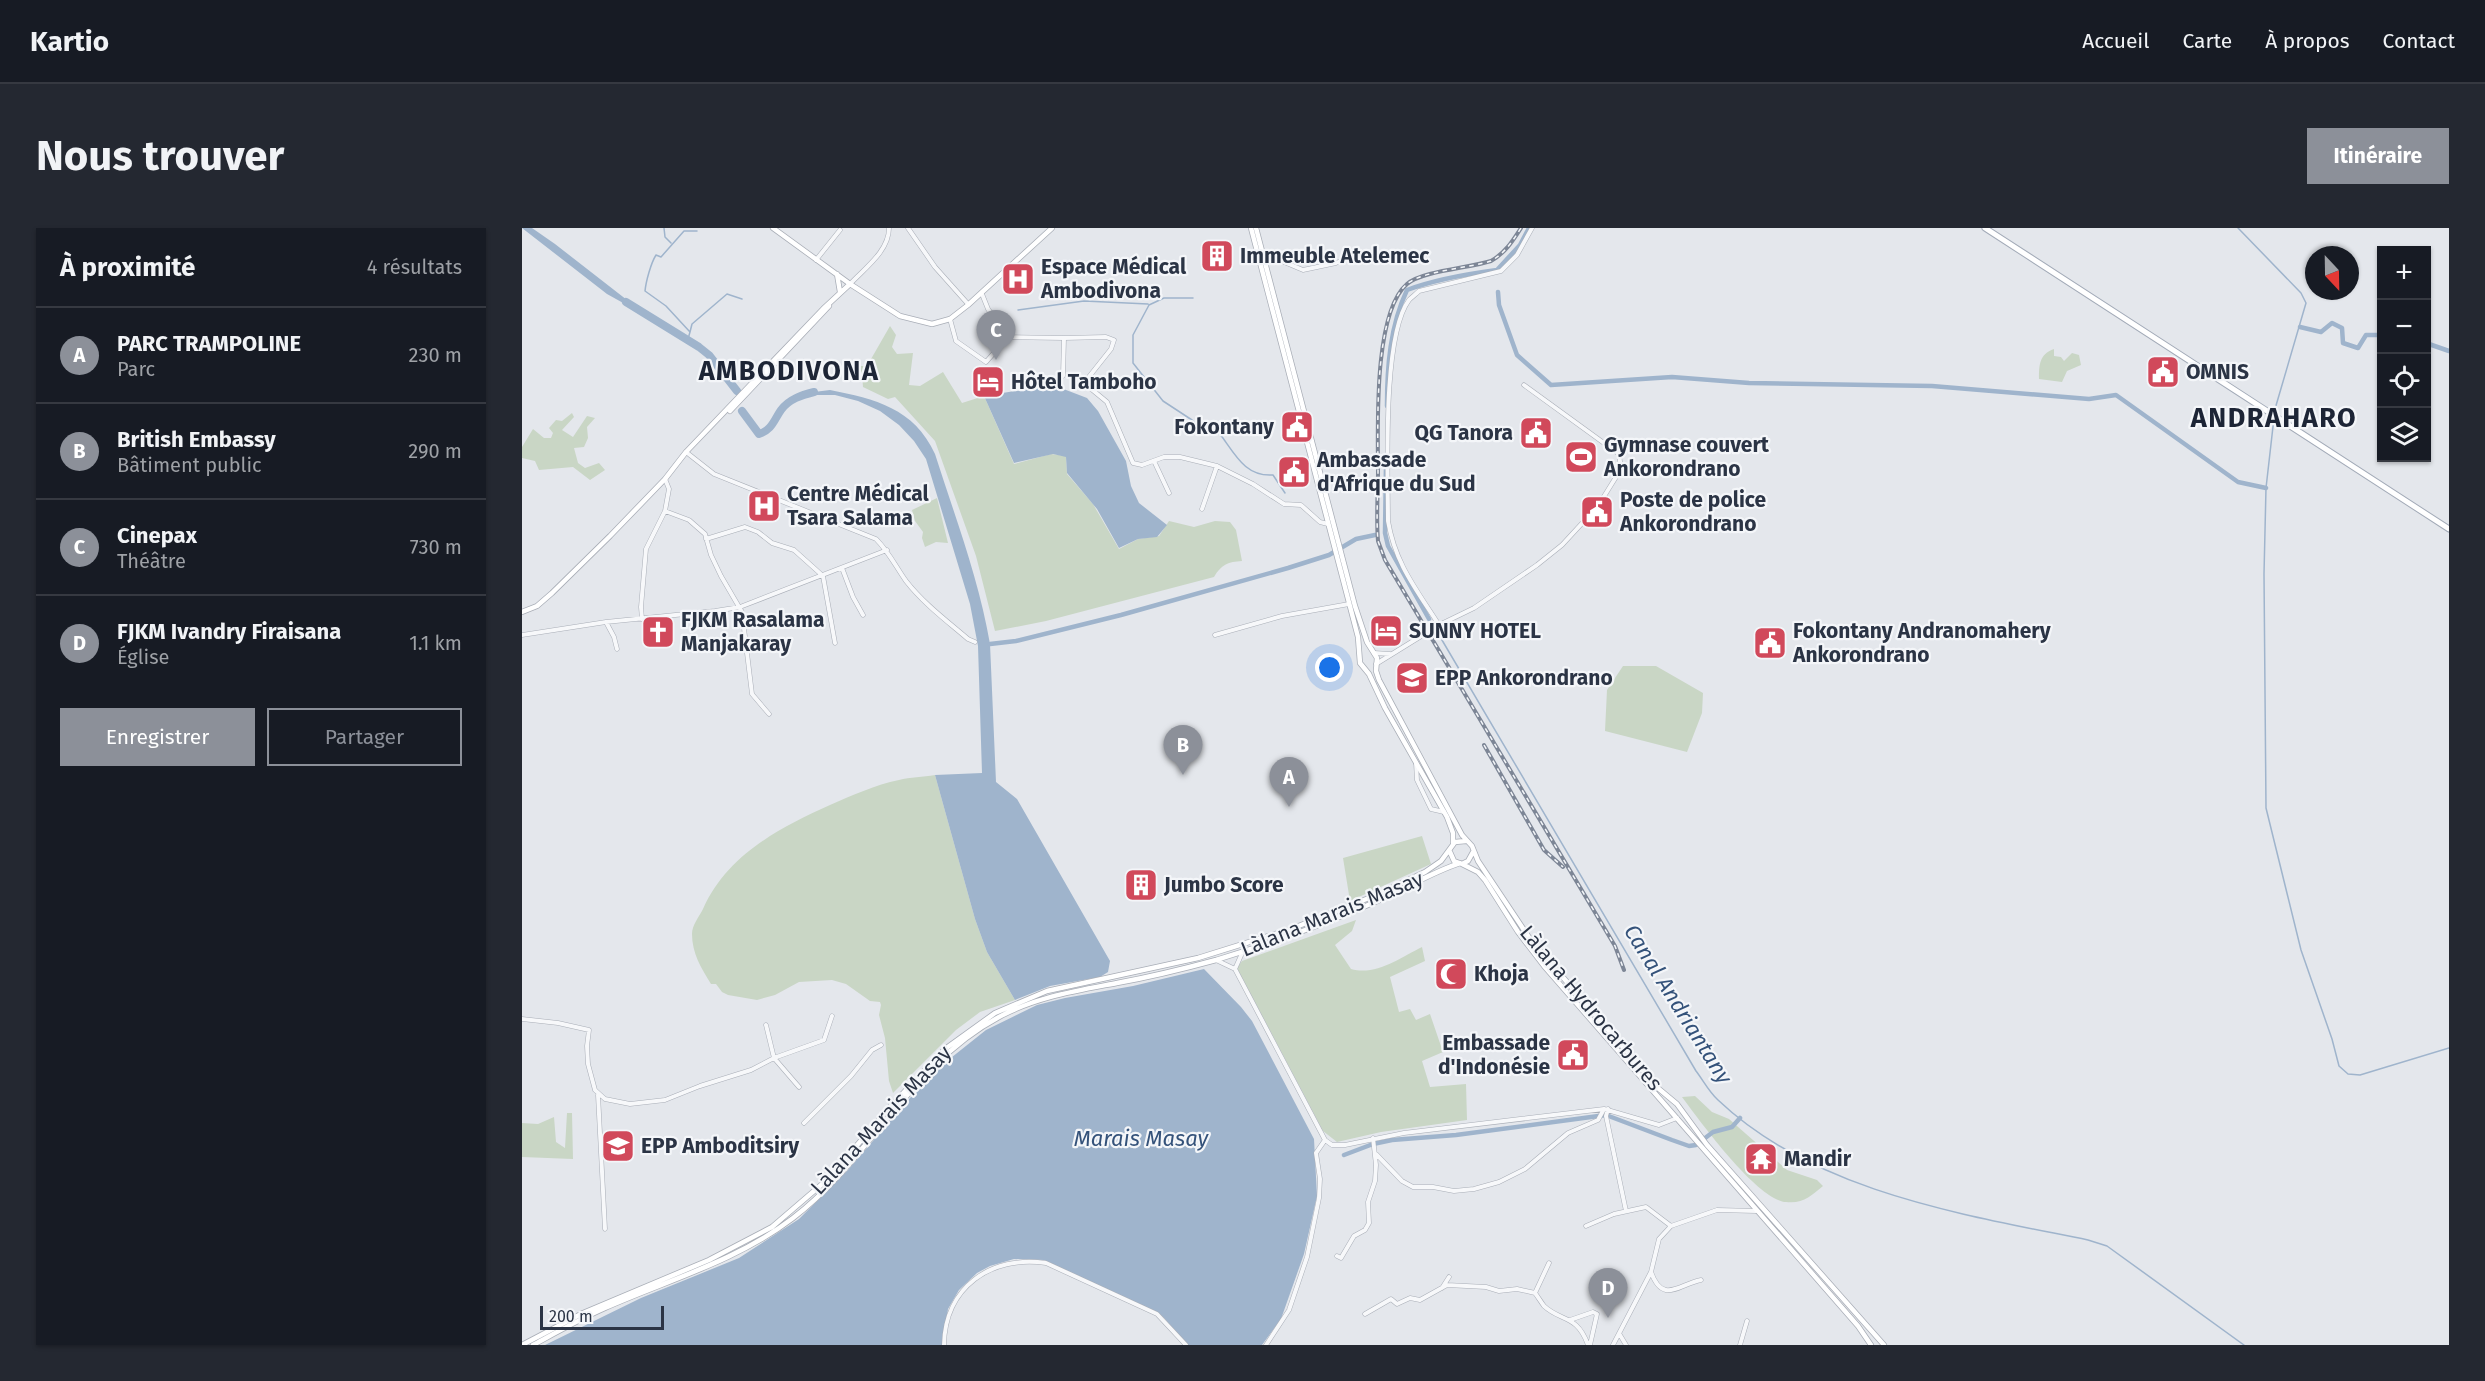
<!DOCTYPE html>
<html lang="fr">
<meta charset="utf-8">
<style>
:root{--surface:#171b24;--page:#242831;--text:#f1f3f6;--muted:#9ea1a6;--line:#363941;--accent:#8c9099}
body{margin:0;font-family:"Fira Sans",sans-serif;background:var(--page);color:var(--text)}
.controls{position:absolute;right:18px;top:18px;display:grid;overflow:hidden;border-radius:0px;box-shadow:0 2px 4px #0004}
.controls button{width:54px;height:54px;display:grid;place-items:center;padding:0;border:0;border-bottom:2px solid var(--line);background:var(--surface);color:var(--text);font:30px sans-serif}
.compass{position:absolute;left:1783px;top:18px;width:54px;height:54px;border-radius:50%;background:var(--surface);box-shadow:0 2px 4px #0004;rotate:158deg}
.scale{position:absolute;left:18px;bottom:15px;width:124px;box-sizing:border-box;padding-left:6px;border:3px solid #2b3445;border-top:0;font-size:16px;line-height:21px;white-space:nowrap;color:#2b3445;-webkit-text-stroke:4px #f4f6f9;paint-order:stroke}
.you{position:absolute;left:808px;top:440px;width:21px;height:21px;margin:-15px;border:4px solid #fff;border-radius:50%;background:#1a73e8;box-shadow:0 0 0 9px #1a73e833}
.badge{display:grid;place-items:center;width:39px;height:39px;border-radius:50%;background:var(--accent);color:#fff;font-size:20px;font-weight:700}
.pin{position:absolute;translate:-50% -50px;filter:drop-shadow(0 2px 3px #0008)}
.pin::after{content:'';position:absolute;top:32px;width:21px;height:18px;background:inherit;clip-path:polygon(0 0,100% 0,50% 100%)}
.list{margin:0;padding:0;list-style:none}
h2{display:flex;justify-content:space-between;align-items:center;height:78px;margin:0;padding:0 24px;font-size:26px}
h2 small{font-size:20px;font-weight:400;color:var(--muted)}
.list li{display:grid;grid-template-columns:39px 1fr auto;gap:18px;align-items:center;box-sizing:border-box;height:96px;padding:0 24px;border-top:2px solid var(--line)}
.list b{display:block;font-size:22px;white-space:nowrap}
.list p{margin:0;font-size:20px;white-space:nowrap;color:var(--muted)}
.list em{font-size:20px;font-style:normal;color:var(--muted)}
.actions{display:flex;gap:12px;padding:18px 24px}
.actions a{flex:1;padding:14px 0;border:2px solid var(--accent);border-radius:0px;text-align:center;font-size:21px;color:var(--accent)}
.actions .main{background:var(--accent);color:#fff}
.icon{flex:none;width:33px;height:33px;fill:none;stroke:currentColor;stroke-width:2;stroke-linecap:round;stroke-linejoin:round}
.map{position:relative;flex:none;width:1927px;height:1117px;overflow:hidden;border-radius:0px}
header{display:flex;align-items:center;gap:36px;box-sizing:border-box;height:84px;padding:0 30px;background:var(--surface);border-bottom:2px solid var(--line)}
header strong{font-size:28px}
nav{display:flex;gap:33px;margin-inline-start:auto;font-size:21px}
.intro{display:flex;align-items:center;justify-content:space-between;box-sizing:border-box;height:144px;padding:0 36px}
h1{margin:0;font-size:42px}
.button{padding:15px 27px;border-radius:0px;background:var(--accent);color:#fff;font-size:21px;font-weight:700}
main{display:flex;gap:36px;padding:0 36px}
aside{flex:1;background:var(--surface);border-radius:0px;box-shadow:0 2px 4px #0004}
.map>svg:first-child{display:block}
.green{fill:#c9d6c5}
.water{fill:#9fb4cc}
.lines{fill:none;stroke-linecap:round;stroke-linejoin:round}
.stream{stroke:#9fb4cc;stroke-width:1.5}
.canal{stroke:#9fb4cc;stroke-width:4.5}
.river{stroke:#9fb4cc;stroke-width:8}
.street-casing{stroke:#a9aeb7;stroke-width:5}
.secondary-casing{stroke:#a9aeb7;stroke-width:6}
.primary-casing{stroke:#a3abb8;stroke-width:7}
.street{stroke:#f7f8fa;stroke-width:4}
.secondary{stroke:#fff;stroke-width:4.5}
.primary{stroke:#fff;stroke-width:5}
.rail-casing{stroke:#7d8696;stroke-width:4}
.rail{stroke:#f4f6f9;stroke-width:1.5;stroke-dasharray:4.5;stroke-linecap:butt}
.labels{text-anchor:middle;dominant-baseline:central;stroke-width:4.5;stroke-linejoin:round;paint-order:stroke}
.poi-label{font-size:21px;font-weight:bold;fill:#2b3445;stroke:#f4f6f9;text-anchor:start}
.street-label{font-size:21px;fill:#2b3445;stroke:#f4f6f9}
.water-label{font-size:22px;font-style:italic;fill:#34527a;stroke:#f4f6f9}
.district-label{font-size:27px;font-weight:bold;letter-spacing:1.5px;fill:#1d2536;stroke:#f4f6f9}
</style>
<header>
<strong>Kartio</strong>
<nav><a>Accueil</a><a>Carte</a><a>À propos</a><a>Contact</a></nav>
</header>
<div class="intro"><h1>Nous trouver</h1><a class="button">Itinéraire</a></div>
<main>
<aside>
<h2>À proximité<small>4 résultats</small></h2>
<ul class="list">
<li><span class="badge">A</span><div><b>PARC TRAMPOLINE</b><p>Parc</p></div><em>230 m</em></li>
<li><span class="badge">B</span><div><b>British Embassy</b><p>Bâtiment public</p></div><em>290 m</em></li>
<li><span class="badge">C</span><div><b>Cinepax</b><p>Théâtre</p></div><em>730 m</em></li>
<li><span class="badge">D</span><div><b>FJKM Ivandry Firaisana</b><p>Église</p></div><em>1.1 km</em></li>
</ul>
<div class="actions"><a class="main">Enregistrer</a><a>Partager</a></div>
</aside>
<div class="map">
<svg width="1927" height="1117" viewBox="0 0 1927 1117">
<rect width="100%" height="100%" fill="#e4e7ec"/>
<path class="green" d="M368 98 374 107 370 119 375 126 391 125 387 157 398 158 421 144 440 175 462 168 492 236 529 226 544 228 545 246 571 276 597 321 616 311 637 308 647 293 672 299 693 293 708 294 714 302 720 333C706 334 700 336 692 349L524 393 473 403 454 328 413 213 373 169 366 171 341 159 340 146 337 138H345Z
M1532 121V128L1539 129 1542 133 1550 125 1557 127 1559 137 1545 143 1540 154 1517 151C1517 138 1517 126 1532 121Z
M50 185 52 189 40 202 51 209 65 188 73 190 65 199 66 210 62 219 52 220 56 235 63 240 77 235 83 242 68 252 51 239 17 242 13 233 0 230V219L11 201 22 210H29L31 205 27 200 34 192 40 193Z
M415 270 426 315 414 314 403 319 400 310 401 304 393 293 390 282Z
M1101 438H1134L1181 465 1180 485 1165 524 1083 503 1085 462Z
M413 547 453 691 465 724 493 772 458 784 434 802 371 865 367 853 363 810 357 787 359 777 358 774 348 773 324 756 310 752 277 754 253 767 235 772 206 767 200 764 194 756H189C179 740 170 725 170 706 170 697 177 689 181 681 205 627 257 600 308 577 331 567 353 557 377 552 388 549 401 549 413 547Z
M900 608 909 636 828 673 821 630Z
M834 692 830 703 813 717 829 741C854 748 878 730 900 719L903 733 868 749 877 784 888 781 894 792 908 786 921 824 900 833 908 859 944 856 945 892 859 904 815 914 801 903 715 740 720 733Z
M1173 868 1190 884 1207 891 1265 942 1295 952 1301 958C1289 968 1281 976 1264 974 1235 972 1178 893 1160 869Z
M45 885H50L51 931 0 929V895L16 896 32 889 34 914 43 920Z"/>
<path class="water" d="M0 0H10L33 16 105 72 103 76 85 66Z
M531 157 565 170 576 183 604 233 609 258 617 275 645 297 635 309 616 311 597 320 575 281 545 245 544 229 531 226 492 235 462 168Z
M308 162C353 171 392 180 413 226 433 289 457 351 468 416L474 554 495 571 588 733 586 744 578 749 528 758 493 772 465 724 453 691 413 547 460 545 456 418 448 376 404 231 392 213 377 197 358 183 336 173 313 167H292V164Z
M682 741 719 779 730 793 792 911 795 968 782 1026 759 1091 740 1117H666L642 1090 633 1083 522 1032 492 1031 468 1038 455 1045 437 1062 426 1081 421 1117H23L119 1070 217 1030 277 991 325 943 388 870 415 841 464 802 515 777 543 770 611 758Z"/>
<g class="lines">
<path class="stream" d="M142 0 143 9 149 15
M1716 0 1779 65 1784 75 1753 181 1744 260 1742 346 1744 580 1779 722 1810 811 1817 838 1826 846 1838 847 1927 820
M671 70H642L627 77 611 107V135L641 173 670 192 685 205 698 206C713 226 723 249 751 247L763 265
M496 82 562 73 626 76
M168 104 170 96 205 66 220 71
M166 111 168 104 144 78 123 63C124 53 129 35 134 27L139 29 162 3H175
M917 407 1174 843C1181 852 1187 864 1196 872 1293 964 1439 986 1566 1012L1585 1018 1722 1117"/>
<path class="canal" d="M976 64 977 77 995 127 1029 157 1150 149 1227 155 1410 158 1567 171 1594 167 1716 254 1744 260
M1778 99 1799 104 1810 95 1820 100 1821 115 1836 120 1844 107H1860
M1904 115 1927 123
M865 178C865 139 868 98 885 62 914 51 945 46 975 42L998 17 1007 0
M864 237 863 305 866 318 907 391
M468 416 494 413 599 387 766 340 807 327 834 311 853 307
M822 927 851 916 870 912 934 907 1084 887 1150 912 1167 918 1174 917 1191 904 1210 899 1218 890"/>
<path class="river" d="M104 74 177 119 187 127 215 163
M220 183 237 206C250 202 252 192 259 182 267 171 280 167 292 164"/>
<defs>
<path id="street" d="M386 0 413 39 446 76
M741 31 750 29 781 42 814 35 826 30 843 32
M294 32 318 2
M328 56C343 40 367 23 367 0
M460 66 466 81 486 109 542 110 541 148
M428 91 434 113 464 134 486 109
M542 110 584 109 592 112 589 121 562 155 585 174 611 235 620 237 642 229H658L695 238 731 256 762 276 779 277 798 294 806 296
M164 224 192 246 354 311C367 324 374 339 384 353 401 375 425 393 446 411L453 414
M632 233 647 265
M680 281 695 238
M143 283 167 292 183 306 189 327 199 348 220 384 230 466 247 486
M184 311 223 299 236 304 250 315 272 322 301 348 313 415
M320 340 331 369 341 387
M120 391 119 379 124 321 143 283 147 261 143 251
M84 394 92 409 95 421
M917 397C894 361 873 335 866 293 866 244 860 108 887 72 890 69 894 66 897 63L979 43 995 27 1010 0
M0 407 84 394 193 383 218 379 365 322
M693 407 760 388 827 376
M852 425 868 426
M854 436 917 397 952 380 1015 337 1040 317 1076 278 1099 241 1097 226 1002 157
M894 535 895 552 909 581 922 584
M694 732 713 741 803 912 810 917H823L882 905 1082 881 1137 897 1155 890
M713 741 721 723
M0 791 36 795 67 802 65 818 66 836 73 862 83 871 108 876 143 872 178 858 229 842 252 830 302 812 310 788
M244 797 252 830 277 859
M76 867 83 1001
M1086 881 1084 888 1104 983
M282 895 329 848 350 822 359 817
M854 926 880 953 891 959H911L932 963 952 961 977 954 1003 941 1046 905 1076 892 1082 881
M1064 998 1092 986 1124 979 1149 998
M815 1028 819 1030 832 1008 843 1002 847 995 846 974 853 953 854 937 851 910
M1129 1044C1141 1077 1157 1056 1179 1052
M920 1060 927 1049
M1013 1065 1027 1035
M843 1086 869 1071 875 1076 888 1070 898 1072 925 1057 964 1059 977 1063 995 1061 1013 1065C1016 1069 1019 1074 1022 1078 1039 1094 1055 1086 1066 1117
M1048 1092 1071 1084 1075 1086 1068 1117
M1098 1107 1104 1117
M422 1117C423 1059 469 1027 524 1035L635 1086 664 1117
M744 1117 767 1082 785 1029 797 970 798 951 794 925 803 912
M1091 1117 1129 1044 1137 1011 1149 998 1195 982 1234 983
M1218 1117 1225 1093"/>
<path id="secondary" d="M251 0 328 56 378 88 410 96 428 91 446 77 530 0
M729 0 836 409 838 435 847 446 863 480 925 589 931 605V615
M734 0 833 378 845 414 855 430 854 443 857 452 940 607 950 618 956 633 1008 711 1137 861 1155 876 1185 917 1362 1117
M315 46 318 64
M208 183 307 78
M0 384 15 378 30 365 88 308 143 251 164 224 301 81 328 56
M928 624 932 633 940 636 946 633 951 624
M940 636 956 644 963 652 996 704 1022 738 1336 1098 1349 1117
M0 1117 61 1085 187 1032 250 999 306 951 367 880 423 821 473 785 525 763 676 730 769 701 857 666 903 644 919 633 933 614 944 613
M11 1117C35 1104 58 1091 83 1080 146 1052 215 1033 271 990 347 932 390 835 477 789 514 769 553 763 595 755 628 749 661 741 694 732 750 715 806 695 860 671 886 659 911 644 938 635"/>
<path id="primary" d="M1463 0 1927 301"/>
</defs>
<use href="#street" class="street-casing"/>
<use href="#secondary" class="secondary-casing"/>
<use href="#primary" class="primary-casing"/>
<use href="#street" class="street"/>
<use href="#secondary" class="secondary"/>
<use href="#primary" class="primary"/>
<defs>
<path id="rail" d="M999 0C990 14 983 25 969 33 947 40 900 43 885 56 851 85 856 201 856 244 856 266 854 290 856 313L863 332 1093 718 1102 742
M962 517 1022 622 1041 639"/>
</defs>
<use href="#rail" class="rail-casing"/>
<use href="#rail" class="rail"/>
</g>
<defs>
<symbol id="building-square" viewBox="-11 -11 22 22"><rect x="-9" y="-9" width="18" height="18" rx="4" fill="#d1495b" stroke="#f4f6f9"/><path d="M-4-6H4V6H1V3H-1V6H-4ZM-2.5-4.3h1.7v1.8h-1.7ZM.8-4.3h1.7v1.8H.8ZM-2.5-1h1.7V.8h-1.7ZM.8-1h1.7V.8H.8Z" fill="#fff"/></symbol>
<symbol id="hospital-square" viewBox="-11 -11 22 22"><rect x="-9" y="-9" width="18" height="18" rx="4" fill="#d1495b" stroke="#f4f6f9"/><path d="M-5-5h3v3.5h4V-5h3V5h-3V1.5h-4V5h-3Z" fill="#fff"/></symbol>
<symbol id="civic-square" viewBox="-11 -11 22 22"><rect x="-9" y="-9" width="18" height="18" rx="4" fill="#d1495b" stroke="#f4f6f9"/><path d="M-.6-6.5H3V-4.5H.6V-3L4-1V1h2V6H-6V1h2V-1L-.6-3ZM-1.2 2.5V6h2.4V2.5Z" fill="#fff"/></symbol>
<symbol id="hotel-square" viewBox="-11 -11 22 22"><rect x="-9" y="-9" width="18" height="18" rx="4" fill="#d1495b" stroke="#f4f6f9"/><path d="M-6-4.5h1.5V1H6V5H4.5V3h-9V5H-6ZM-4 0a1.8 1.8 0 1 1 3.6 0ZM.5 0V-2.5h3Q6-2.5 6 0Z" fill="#fff"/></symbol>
<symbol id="stadium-square" viewBox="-11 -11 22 22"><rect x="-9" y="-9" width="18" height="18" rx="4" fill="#d1495b" stroke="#f4f6f9"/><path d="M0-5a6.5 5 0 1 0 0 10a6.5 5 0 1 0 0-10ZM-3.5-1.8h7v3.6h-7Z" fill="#fff"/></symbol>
<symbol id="church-square" viewBox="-11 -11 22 22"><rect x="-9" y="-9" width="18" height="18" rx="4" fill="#d1495b" stroke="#f4f6f9"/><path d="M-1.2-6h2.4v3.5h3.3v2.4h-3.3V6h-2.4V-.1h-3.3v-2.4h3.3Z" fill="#fff"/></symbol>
<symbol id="school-square" viewBox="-11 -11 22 22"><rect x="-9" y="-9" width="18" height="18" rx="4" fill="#d1495b" stroke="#f4f6f9"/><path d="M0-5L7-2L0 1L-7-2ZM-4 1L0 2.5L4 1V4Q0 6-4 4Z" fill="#fff"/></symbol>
<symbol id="mosque-square" viewBox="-11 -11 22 22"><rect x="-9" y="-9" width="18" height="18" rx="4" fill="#d1495b" stroke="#f4f6f9"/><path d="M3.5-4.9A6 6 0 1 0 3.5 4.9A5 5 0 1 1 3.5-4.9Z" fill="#fff"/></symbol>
<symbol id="temple-square" viewBox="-11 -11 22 22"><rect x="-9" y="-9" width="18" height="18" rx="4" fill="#d1495b" stroke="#f4f6f9"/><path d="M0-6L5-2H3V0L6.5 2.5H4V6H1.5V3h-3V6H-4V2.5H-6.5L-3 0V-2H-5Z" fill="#fff"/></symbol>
</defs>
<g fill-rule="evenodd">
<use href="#building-square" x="676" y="9" width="38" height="38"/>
<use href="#hospital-square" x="477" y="32" width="38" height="38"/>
<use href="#civic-square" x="1622" y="125" width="38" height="38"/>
<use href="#hotel-square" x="447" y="135" width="38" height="38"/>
<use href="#civic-square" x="756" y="180" width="38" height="38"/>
<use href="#civic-square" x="995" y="186" width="38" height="38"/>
<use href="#stadium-square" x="1040" y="210" width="38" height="38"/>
<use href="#civic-square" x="753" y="225" width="38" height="38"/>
<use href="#hospital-square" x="223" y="259" width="38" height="38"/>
<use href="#civic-square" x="1056" y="265" width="38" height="38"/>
<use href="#hotel-square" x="845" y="384" width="38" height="38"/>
<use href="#church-square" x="117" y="385" width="38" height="38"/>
<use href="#civic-square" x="1229" y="396" width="38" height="38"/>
<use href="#school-square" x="871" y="431" width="38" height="38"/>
<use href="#building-square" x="600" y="638" width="38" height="38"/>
<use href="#mosque-square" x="910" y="727" width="38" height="38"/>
<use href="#civic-square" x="1032" y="808" width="38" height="38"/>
<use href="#school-square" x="77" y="899" width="38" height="38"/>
<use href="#temple-square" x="1220" y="912" width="38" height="38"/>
</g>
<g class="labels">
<g class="poi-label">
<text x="718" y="28">Immeuble Atelemec</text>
<text x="519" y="39">Espace Médical<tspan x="519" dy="24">Ambodivona</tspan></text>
<text x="1664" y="144">OMNIS</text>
<text x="489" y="154">Hôtel Tamboho</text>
<text x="752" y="199" text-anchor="end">Fokontany</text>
<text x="991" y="205" text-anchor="end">QG Tanora</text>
<text x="1082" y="217">Gymnase couvert<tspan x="1082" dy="24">Ankorondrano</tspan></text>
<text x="795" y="232">Ambassade<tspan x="795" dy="24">d'Afrique du Sud</tspan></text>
<text x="265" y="266">Centre Médical<tspan x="265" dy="24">Tsara Salama</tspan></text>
<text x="1098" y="272">Poste de police<tspan x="1098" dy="24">Ankorondrano</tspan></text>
<text x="159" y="392">FJKM Rasalama<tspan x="159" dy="24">Manjakaray</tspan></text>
<text x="887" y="403">SUNNY HOTEL</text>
<text x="1271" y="403">Fokontany Andranomahery<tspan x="1271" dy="24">Ankorondrano</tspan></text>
<text x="913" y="450">EPP Ankorondrano</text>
<text x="642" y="657">Jumbo Score</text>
<text x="952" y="746">Khoja</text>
<text x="1028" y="815" text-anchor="end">Embassade<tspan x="1028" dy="24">d'Indonésie</tspan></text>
<text x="119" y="918">EPP Amboditsiry</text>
<text x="1262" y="931">Mandir</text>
</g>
<g class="street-label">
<text transform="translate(810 686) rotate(-22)">Làlana Marais Masay</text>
<text transform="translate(1069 780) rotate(50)">Làlana Hydrocarbures</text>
<text transform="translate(359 892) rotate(-47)">Làlana Marais Masay</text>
</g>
<g class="water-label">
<text transform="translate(1156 776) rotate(58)">Canal Andriantany</text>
<text x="619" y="910">Marais Masay</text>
</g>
<g class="district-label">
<text x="267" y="143">AMBODIVONA</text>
<text x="1752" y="190">ANDRAHARO</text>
</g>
</g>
</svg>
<div class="controls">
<button>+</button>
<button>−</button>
<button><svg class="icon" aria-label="locate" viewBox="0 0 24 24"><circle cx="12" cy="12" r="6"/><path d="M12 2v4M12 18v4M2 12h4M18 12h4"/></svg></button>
<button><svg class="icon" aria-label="layers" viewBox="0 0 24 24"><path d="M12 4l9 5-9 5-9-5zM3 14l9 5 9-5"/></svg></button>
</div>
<svg class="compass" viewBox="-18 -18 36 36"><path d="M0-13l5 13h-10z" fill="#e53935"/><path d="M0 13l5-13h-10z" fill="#9ea1a6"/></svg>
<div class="scale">200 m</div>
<div class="you"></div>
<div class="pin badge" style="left:767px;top:579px">A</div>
<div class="pin badge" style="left:661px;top:547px">B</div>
<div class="pin badge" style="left:474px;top:132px">C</div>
<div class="pin badge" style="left:1086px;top:1090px">D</div>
</div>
</main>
